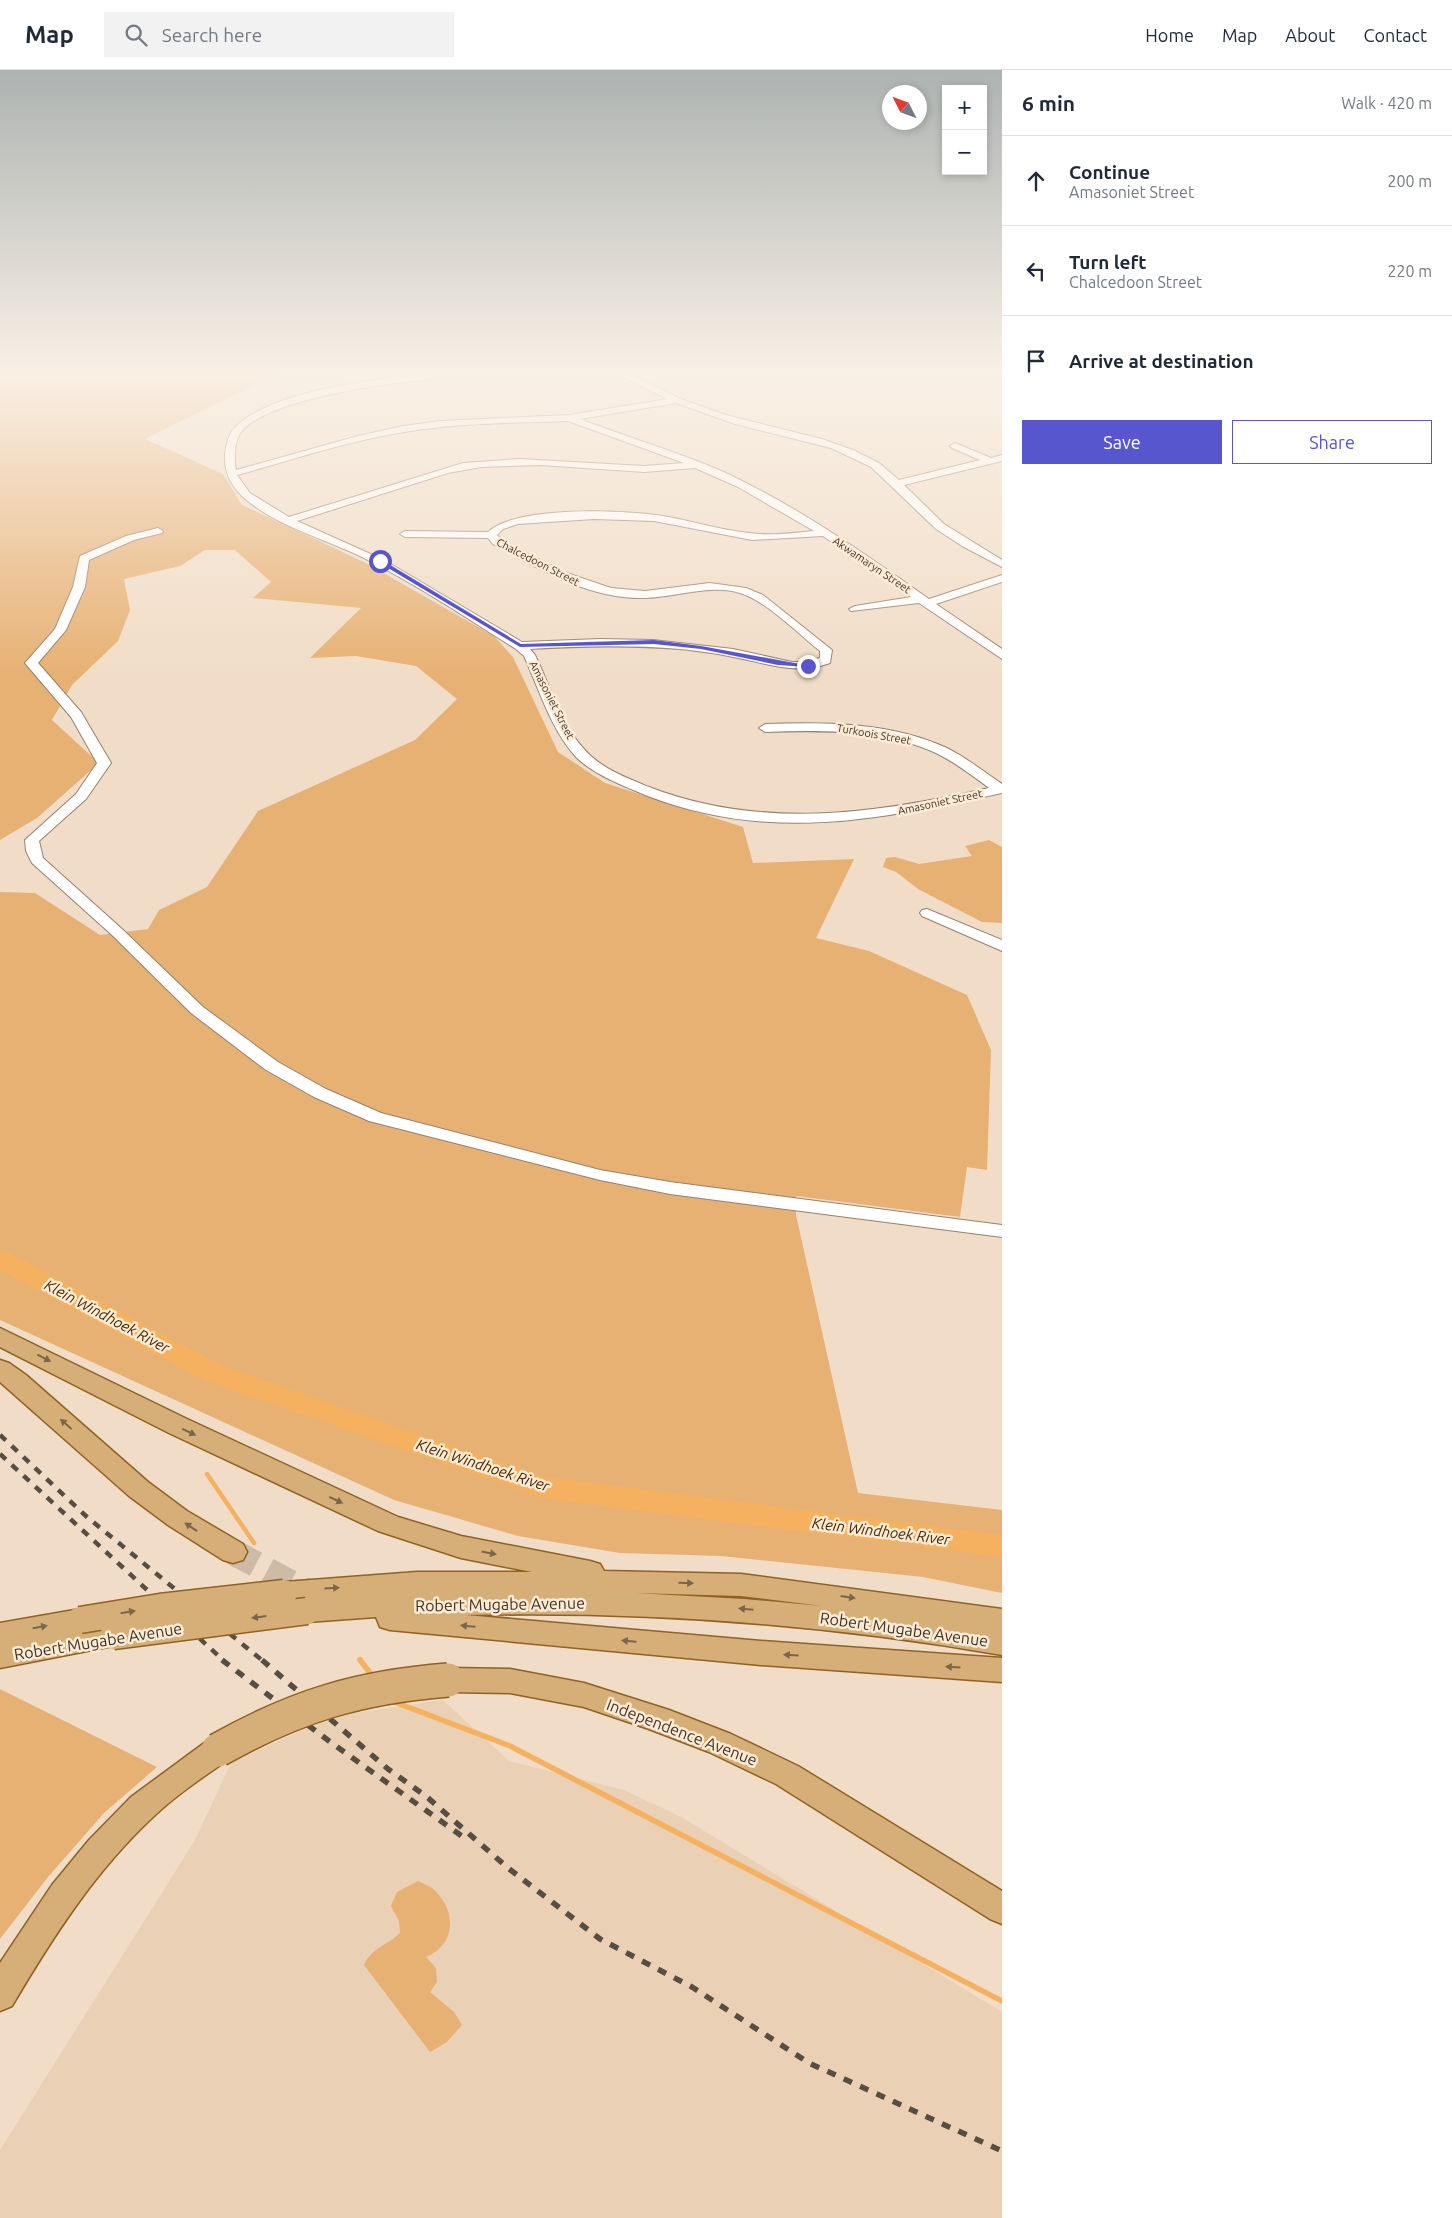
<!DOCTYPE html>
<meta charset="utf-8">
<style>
:root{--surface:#fff;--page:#f2f2f3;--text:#1f2937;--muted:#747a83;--line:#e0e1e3;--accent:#5856cd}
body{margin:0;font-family:Ubuntu,sans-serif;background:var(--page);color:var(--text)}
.controls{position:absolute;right:15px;top:15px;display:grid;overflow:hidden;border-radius:0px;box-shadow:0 2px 8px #0003}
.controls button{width:45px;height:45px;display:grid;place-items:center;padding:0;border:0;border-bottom:1px solid var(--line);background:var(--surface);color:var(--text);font:25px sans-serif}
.compass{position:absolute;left:882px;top:15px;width:45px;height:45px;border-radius:50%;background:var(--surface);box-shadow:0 2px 8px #0003;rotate:312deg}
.stop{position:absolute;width:15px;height:15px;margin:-11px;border:4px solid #5856cd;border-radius:50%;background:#fff}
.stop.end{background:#5856cd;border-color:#fff;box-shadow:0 1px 5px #0008}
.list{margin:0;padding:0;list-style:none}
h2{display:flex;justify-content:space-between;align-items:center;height:65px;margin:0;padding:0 20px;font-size:21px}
h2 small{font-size:16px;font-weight:400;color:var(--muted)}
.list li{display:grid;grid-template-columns:32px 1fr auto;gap:15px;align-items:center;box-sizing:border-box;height:90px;padding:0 20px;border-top:1px solid var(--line)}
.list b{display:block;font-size:19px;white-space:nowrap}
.list p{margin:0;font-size:16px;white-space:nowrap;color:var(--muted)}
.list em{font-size:16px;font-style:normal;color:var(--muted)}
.actions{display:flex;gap:10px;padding:15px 20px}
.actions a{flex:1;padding:11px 0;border:1px solid var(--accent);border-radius:0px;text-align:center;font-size:18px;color:var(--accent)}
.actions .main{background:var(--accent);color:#fff}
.icon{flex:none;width:28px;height:28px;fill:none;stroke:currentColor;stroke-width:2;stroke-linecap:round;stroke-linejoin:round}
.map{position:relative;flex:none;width:1002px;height:2148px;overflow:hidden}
header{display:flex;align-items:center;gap:30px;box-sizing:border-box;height:70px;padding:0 25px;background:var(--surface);border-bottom:1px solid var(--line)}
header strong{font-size:24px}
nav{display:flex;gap:28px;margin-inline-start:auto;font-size:18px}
.search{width:350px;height:45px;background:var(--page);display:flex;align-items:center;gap:12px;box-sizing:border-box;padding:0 18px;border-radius:0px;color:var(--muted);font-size:19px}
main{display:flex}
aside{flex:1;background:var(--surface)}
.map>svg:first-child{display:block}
.built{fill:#ead0b5}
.green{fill:#e7b174}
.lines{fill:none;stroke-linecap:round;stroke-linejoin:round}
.stream-far1{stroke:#f5b15f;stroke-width:4.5}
.stream{stroke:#f5b15f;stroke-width:5.5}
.river{fill:#f5b15f;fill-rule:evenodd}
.major-tunnel{stroke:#cdbba8;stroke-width:26;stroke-dasharray:26 13;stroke-linecap:butt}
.minor-casing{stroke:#94816d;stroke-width:2}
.major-casing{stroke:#8f6223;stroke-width:3}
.minor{fill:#fff;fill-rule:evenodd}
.major{fill:#d6af78;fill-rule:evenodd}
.rail-far1{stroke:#574e43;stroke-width:4.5;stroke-dasharray:8 8;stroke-linecap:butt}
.rail{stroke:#574e43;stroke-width:5.5;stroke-dasharray:9 9;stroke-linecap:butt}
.major-bridge-far1-casing{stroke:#8f6223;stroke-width:29;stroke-linecap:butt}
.major-bridge-casing{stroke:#8f6223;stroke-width:36;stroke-linecap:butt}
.major-bridge-far1{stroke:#d6af78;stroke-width:26}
.major-bridge{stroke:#d6af78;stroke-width:33}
.oneway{fill:#7a664a}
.route{fill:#5856cd}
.labels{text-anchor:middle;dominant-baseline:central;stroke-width:5;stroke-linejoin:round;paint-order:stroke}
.far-street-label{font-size:11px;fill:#3d352c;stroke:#ffead4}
.water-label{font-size:15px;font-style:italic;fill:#422803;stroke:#ffead4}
.near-street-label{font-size:16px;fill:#3d352c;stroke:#ffead4}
</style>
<header>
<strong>Map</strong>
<div class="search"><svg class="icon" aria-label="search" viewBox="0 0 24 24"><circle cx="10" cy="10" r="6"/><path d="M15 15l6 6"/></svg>Search here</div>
<nav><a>Home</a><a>Map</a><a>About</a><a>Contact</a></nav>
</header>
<main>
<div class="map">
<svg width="1002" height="2148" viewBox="0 0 1002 2148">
<rect width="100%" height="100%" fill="#f1ddc7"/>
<path class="built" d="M443 1630 509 1691 624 1720 683 1748 1002 1942V2148H0V2080L195 1770 231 1693 308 1657 355 1643Z"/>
<path class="green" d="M0 303H279L145 369 223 404 242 435 366 493 494 566 513 587 558 682 605 713 743 757 753 793 854 789 816 868 869 881 967 925 991 980 987 1100 967 1097 960 1147 796 1126V1145L858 1423 1002 1440V1523L923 1507 721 1486 620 1483 518 1466 394 1430 0 1250V822L35 823 100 865 148 859 159 840 207 817 258 741 415 670 457 629 416 596 356 586 310 588 361 538 253 528 271 512 235 480H205L180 496 124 509 130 540 118 571 72 615 52 650 99 693 37 748 0 770Z
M989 770 1002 777V853L982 852 918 819 896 802 883 797 886 788 895 787 919 794 972 786 965 776Z
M0 1619 157 1697 104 1743 48 1807 0 1869Z
M418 1811C422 1813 428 1815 432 1818 457 1839 457 1874 426 1887L436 1898 437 1912 430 1922 454 1942 462 1955 447 1972 430 1982 364 1895C372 1877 387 1876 400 1863L399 1851 391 1836 397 1822Z"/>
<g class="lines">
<path class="stream-far1" d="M207 1404 254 1473
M360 1589 361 1591"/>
<path class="stream" d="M360 1590 374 1608
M392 1631 510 1676 1002 1931"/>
<path class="river" d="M0 1181 9 1183 223 1296 544 1407 1002 1465V1487L542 1428 203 1310 0 1200Z"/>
<path class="major-tunnel" d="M233 1482 313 1525"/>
<defs>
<path id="minor" d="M434 303H462L457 306C408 311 272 325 241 362 234 372 234 388 236 400L358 366 403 356 441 351 569 345 667 329 615 303H626L681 329 726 345 822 369 853 380 879 393 899 410 980 390 952 378 950 376 955 373 991 388 1002 385V391L904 415 944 454 1002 490V497L962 476 936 459 871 397 831 378 735 354 676 333 580 349C629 368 679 382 726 403 798 437 864 483 929 529L1002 505V512L936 534 1002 579V589L919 533 851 541 849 539 855 536 911 527 823 466 752 470 654 451 594 449 518 454 503 459 497 465 501 470 564 502 611 518 645 521 710 513 746 518 763 525 832 580 830 593C796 606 767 593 733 587 715 583 697 581 680 579 630 575 580 576 530 579L535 585C550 616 561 654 584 679 600 698 627 708 649 717 761 760 875 744 989 718 973 706 956 693 938 684 884 659 823 660 765 662L759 658 765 654C826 652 890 652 947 678 967 688 984 702 1002 714V723C878 750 768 773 645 725 622 715 594 705 576 687 551 660 539 619 524 586L516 579C465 547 416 514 362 487 323 468 278 457 244 428 231 416 224 403 225 385 226 376 228 364 235 357 274 319 381 309 434 303ZM568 351 684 393 644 396 520 389 463 393 289 447 250 423 237 405C292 390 347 371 404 362 458 353 513 353 568 351ZM540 395 644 402 695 398 738 417 814 461C793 463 771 466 749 463 720 460 692 451 663 446 626 440 516 435 488 462L405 461 400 464 405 467 488 468 493 474C540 500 591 530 646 528 677 527 710 514 740 523 768 532 797 563 820 581V588L804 592H792L733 579 653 570 600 569 522 572 384 490 297 451 448 403 481 397Z
M158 458 163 461 162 463 134 470 89 490 85 517 66 560 38 593 81 642 111 693 86 729 39 771 43 788 122 859 203 937 278 992 326 1019 381 1043 600 1100 670 1112 1002 1155V1167L670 1124 600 1110 369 1051 314 1027 266 1000 191 943 112 865 32 793 26 781 25 770 76 724 97 693 71 647 25 593 55 559 73 517 80 486 126 466Z
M927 839 1002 870V881L922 846 920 843 922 840Z"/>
<path id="major" d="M0 1258 187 1349 398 1447 461 1466 590 1491 600 1494 604 1501 741 1504 1002 1539V1585C824 1554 646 1541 466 1545L761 1571 1002 1588V1612L761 1595 390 1560 380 1557 376 1547 307 1552 297 1549 292 1541 297 1533 284 1534 274 1531 270 1523 274 1515 284 1512 417 1502H532L461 1488 378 1461 169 1363 0 1277ZM635 1523 741 1526 822 1536 744 1529Z
M0 1290 9 1293 26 1305 148 1412 187 1441 243 1474 247 1482 243 1490 233 1493 223 1490 168 1455 129 1426 0 1312Z
M80 1539 90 1542 95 1550 88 1559 113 1554 123 1558 128 1566 123 1574 0 1598V1553Z
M448 1598 510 1599 584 1613 669 1640 731 1664 798 1696 1002 1821V1854L990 1849 776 1714 709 1682 649 1659 584 1637 510 1623 448 1622 437 1619 433 1610 437 1601Z
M218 1667 229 1671 233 1680 229 1689C203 1707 176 1725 153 1747 95 1801 52 1868 12 1936L0 1941V1893L52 1815 89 1770 131 1727 207 1671Z"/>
</defs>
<use href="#minor" class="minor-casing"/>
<use href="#major" class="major-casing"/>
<use href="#minor" class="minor"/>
<use href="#major" class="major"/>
<path class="rail-far1" d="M0 1365 87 1447 263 1591
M0 1384 224 1591"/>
<path class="rail" d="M222 1590 329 1671 463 1767
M262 1590 388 1699 427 1727 508 1798 600 1869 692 1917 809 1993 1002 2081"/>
<defs>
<path id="major-bridge-far1" d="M80 1550 160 1537 284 1523
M113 1566 307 1541"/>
<path id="major-bridge" d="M218 1680C296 1636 359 1617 448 1610"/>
</defs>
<use href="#major-bridge-far1" class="major-bridge-far1-casing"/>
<use href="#major-bridge" class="major-bridge-casing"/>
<use href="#major-bridge-far1" class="major-bridge-far1"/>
<use href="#major-bridge" class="major-bridge"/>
</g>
<defs><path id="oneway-solid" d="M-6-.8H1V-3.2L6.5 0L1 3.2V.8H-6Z" transform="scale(1.25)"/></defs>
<g class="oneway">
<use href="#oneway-solid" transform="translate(44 1288) rotate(27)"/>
<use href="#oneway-solid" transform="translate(66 1354) rotate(-139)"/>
<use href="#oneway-solid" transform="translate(189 1362) rotate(25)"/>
<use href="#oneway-solid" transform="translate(336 1430) rotate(25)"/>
<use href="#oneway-solid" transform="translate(191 1457) rotate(-146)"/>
<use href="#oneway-solid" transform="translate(489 1483) rotate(11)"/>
<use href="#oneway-solid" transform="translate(686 1513) rotate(2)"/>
<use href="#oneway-solid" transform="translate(332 1518) rotate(-3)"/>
<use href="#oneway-solid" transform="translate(848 1527) rotate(8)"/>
<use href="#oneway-solid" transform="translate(746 1539) rotate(-175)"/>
<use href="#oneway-solid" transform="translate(128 1542) rotate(-9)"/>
<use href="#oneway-solid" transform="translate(259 1547) rotate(173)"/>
<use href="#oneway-solid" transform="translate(468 1556) rotate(-175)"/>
<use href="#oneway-solid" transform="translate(40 1557) rotate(-10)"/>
<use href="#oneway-solid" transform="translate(629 1571) rotate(-175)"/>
<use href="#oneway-solid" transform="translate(791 1585) rotate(-176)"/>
<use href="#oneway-solid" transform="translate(953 1597) rotate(-176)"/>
</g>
<linearGradient id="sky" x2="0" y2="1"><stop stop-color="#adb3b1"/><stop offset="0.5" stop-color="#f9f0e6"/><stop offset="1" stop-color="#f9f0e6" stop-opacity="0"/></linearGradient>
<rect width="1002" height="604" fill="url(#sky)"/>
<path class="route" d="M378 490H382L521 574 654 570 701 576 811 596 808 597 778 595 701 579 654 574 520 577 378 492Z"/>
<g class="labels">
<g class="far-street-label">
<text transform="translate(538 492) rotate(27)">Chalcedoon Street</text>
<text transform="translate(872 495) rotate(34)">Akwamaryn Street</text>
<text transform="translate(552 630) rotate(63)">Amasoniet Street</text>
<text transform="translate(874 664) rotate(10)">Turkoois Street</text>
<text transform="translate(940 732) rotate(-12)">Amasoniet Street</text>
</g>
<g class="water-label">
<text transform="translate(107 1246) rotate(28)">Klein Windhoek River</text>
<text transform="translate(483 1395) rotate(18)">Klein Windhoek River</text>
<text transform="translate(881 1461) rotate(7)">Klein Windhoek River</text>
</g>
<g class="near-street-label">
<text transform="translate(500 1534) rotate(-1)">Robert Mugabe Avenue</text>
<text transform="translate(904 1559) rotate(8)">Robert Mugabe Avenue</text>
<text transform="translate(98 1571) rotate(-9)">Robert Mugabe Avenue</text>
<text transform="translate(682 1662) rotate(21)">Independence Avenue</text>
</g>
</g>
</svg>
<div class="controls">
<button>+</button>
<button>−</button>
</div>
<svg class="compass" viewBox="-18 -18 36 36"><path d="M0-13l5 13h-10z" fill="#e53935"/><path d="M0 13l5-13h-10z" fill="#747a83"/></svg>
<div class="stop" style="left:380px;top:491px"></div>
<div class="stop end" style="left:808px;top:596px"></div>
</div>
<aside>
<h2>6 min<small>Walk · 420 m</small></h2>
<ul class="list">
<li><svg class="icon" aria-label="ahead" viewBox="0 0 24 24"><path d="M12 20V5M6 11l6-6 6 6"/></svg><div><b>Continue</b><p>Amasoniet Street</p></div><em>200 m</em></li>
<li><svg class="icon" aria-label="left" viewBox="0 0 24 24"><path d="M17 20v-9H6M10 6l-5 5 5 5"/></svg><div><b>Turn left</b><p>Chalcedoon Street</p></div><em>220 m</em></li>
<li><svg class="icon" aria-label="arrive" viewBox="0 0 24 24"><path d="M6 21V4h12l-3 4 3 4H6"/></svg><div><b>Arrive at destination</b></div></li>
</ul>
<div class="actions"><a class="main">Save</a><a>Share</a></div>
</aside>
</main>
